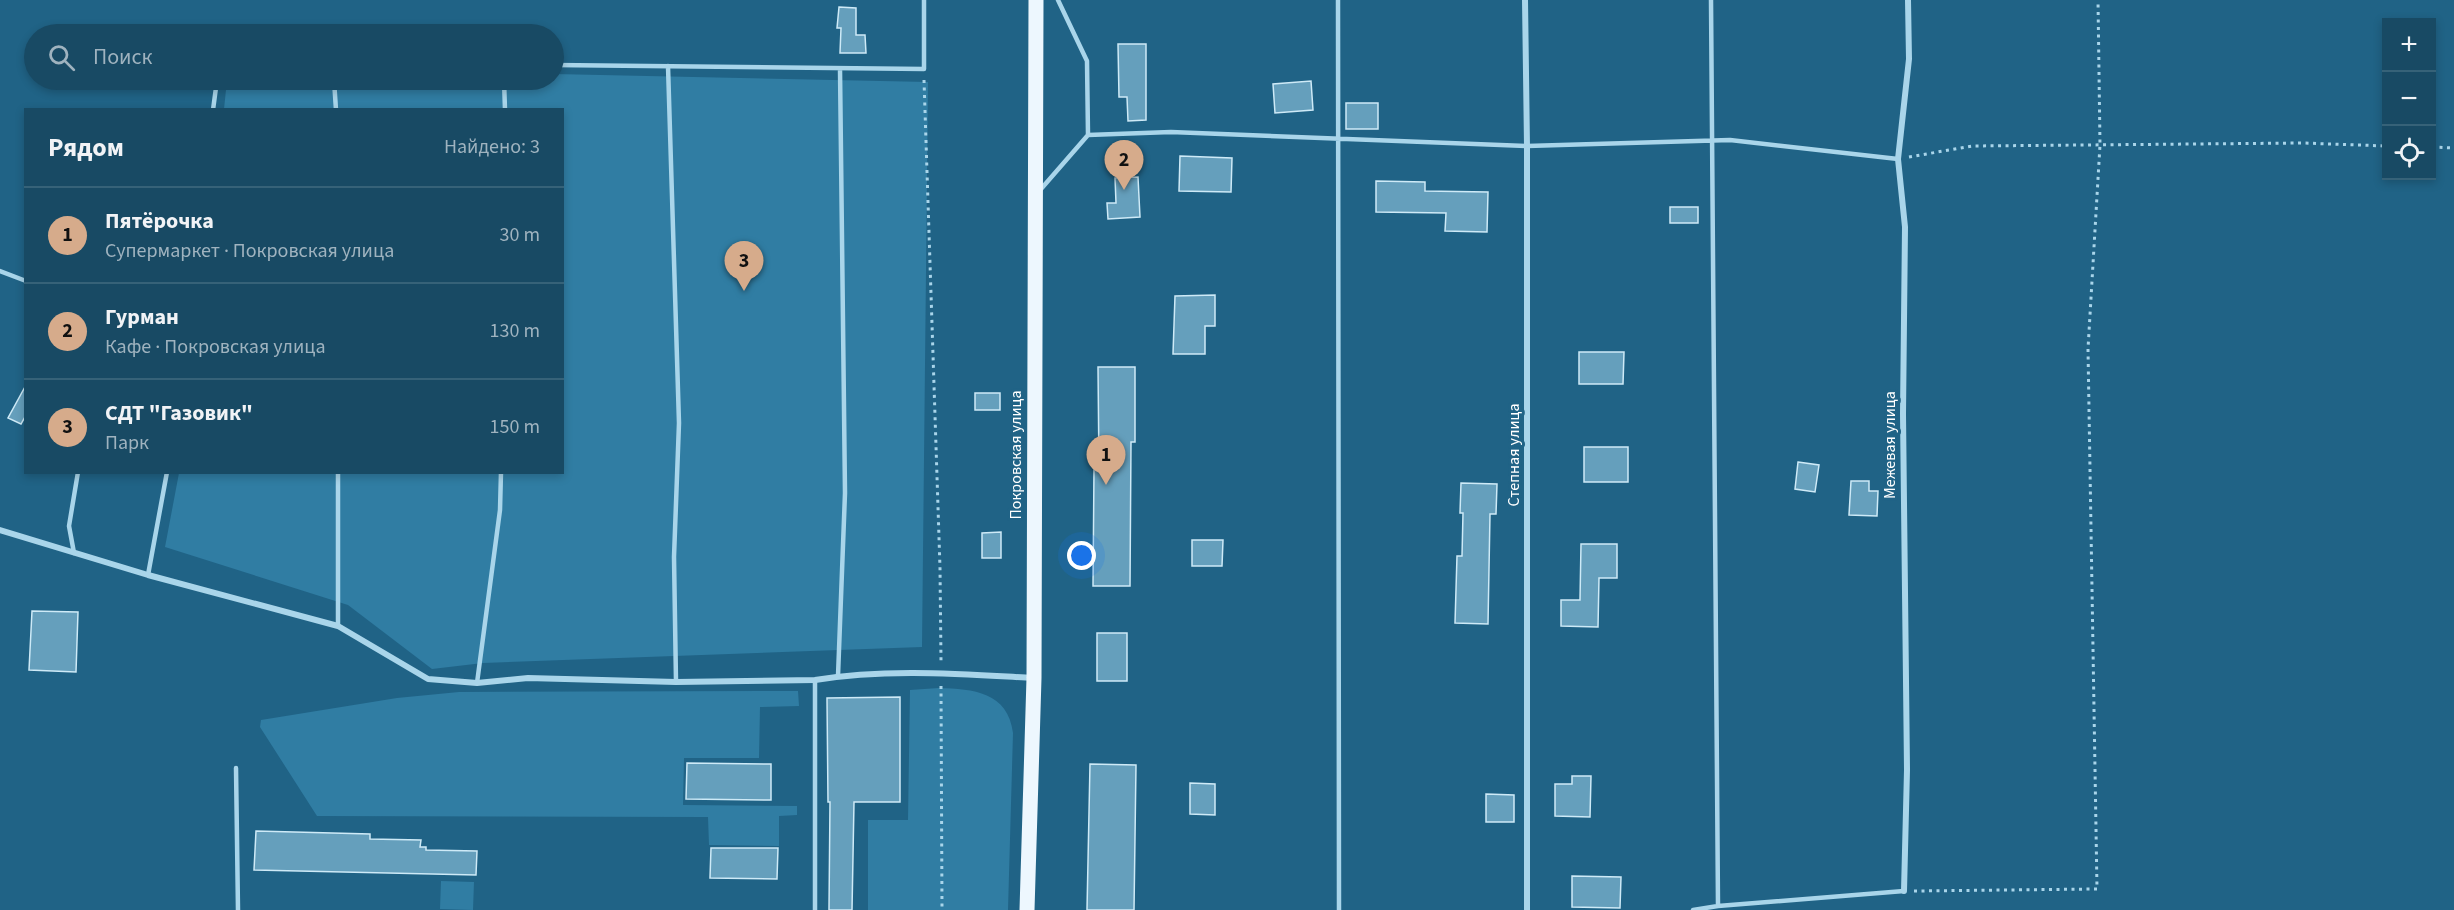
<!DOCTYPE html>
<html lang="ru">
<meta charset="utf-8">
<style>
:root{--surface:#184a64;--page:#25546d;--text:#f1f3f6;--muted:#9fb3bf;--line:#366278;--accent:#d6ab8b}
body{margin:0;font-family:"Source Sans 3",sans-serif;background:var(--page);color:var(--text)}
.controls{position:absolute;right:18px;top:18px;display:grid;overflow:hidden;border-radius:0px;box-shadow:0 3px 9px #0003}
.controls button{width:54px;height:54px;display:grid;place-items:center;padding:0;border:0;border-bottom:2px solid var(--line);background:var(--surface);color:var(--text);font:30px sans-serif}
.you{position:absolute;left:1082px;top:556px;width:21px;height:21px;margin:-15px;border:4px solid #fff;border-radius:50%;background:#1a73e8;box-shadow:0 0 0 9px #1a73e833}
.badge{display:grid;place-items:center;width:39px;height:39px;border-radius:50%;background:var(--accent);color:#111;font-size:20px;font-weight:700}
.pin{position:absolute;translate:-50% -50px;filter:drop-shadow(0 2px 3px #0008)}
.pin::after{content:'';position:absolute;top:32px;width:21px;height:18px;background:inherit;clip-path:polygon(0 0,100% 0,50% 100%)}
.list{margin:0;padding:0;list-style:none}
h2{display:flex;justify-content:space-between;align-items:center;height:78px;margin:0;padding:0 24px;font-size:26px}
h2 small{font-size:20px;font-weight:400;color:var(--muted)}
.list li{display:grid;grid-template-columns:39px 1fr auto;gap:18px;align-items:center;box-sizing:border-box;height:96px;padding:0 24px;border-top:2px solid var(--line)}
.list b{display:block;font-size:22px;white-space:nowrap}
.list p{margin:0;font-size:20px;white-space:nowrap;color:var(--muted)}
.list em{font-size:20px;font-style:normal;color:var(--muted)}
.icon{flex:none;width:33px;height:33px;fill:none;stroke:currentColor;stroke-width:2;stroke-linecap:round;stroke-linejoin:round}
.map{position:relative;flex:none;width:2454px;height:910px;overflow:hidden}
.search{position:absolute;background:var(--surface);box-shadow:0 3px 9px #0003;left:24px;top:24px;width:540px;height:66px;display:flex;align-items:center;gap:15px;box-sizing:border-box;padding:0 21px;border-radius:33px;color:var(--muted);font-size:22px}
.panel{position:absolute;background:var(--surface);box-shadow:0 3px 9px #0003;left:24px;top:108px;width:540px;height:366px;border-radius:0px}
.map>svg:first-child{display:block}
.green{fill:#307da3}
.building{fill:#659fbc;stroke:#ceeaf7;stroke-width:1.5}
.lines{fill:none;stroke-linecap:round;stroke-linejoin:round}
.path{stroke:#a9d5ea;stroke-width:3;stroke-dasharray:3 4.5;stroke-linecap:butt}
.service{stroke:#a9d5ea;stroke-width:4.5}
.minor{stroke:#a9d5ea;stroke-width:6}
.primary{stroke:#edf7fe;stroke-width:15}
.labels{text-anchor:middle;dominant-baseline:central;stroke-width:6;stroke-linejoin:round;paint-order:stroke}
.street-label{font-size:16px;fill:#fff;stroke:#206386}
</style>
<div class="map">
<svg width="2454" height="910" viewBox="0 0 2454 910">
<rect width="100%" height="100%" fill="#206386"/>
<path class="green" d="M554 74 928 82 922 647 483 663 432 669 348 605 165 547 179 473 562 472V110L224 109 227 80H554Z
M939 688C973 689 1008 692 1013 733L1008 910H868V820H908L910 690Z
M798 691 799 706 760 707 759 758H684L683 805 797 806V815L779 816V846L709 845 708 817 317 816 260 727 261 720 397 698 459 692Z
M441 881 474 882 473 910 440 909Z"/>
<path class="building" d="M839 7 856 8V35H865L866 53H840L841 28H837Z
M1118 44H1146V120L1128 121 1127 97H1119Z
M1311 81 1313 110 1275 113 1273 84Z
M1346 103H1378V129H1346Z
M1180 156 1232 158 1231 192 1179 191Z
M1138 177 1140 217 1108 219 1107 203H1116L1115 178Z
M1376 181 1425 182V191L1488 192 1487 232 1445 231 1446 213 1376 212Z
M1670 207H1698V223H1670Z
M1215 295V326H1205V354H1173L1175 296Z
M1579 352H1624L1623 384H1579Z
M1098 367H1135V442H1131L1130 586H1093L1094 469H1099Z
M26 385V415L21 424 8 418Z
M975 393H1000V410H975Z
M1584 447H1628V482H1584Z
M1798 462 1819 465 1815 492 1795 489Z
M1851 481H1869V491H1878L1877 516 1849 515Z
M1461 483 1497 484 1496 514H1490L1488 624 1455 623 1457 556H1462L1463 513H1460Z
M1001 532V558H982V533Z
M1192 540H1223L1222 566H1192Z
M1581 544H1617V578H1599L1598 627 1561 626V600H1580Z
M32 611 78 612 76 672 29 670Z
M1097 633H1127V681H1097Z
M900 697V802H854L852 910H829L830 802H828L827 698Z
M687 763 771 764V800L686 799Z
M1090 764 1136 765 1134 910H1087Z
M1572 776H1591L1590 817 1555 816V784H1572Z
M1190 783 1215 784V815L1190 814Z
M1486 794 1514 795V822H1486Z
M256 831 370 834V839L421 840 420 847H426V850L477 851 476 875 254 870Z
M711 848H778L777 879 710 878Z
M1572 876 1621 877 1620 908 1572 907Z"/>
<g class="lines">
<path class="path" d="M924 80 940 568 941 661
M2432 147 2454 148
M1909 157 1972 146 2303 143 2386 146
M941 686 942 910
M1914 891 2097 889 2088 349 2100 145 2098 0"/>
<path class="service" d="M1338 0 1339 910
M1711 0 1718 906
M554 65 924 69V0
M668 66 679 423 674 557 676 682
M334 80 336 110
M504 80 505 110
M213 110 217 80
M1088 135 1171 132 1527 146 1730 140 1898 159
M1041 189 1088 135 1087 61 1058 0
M0 271 26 281
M74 553 69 526 78 472
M148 575 167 472
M338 626V472
M838 676 845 493 840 69
M815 680V910
M477 683 500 510 501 472
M236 768 238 910
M1693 910 1718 906 1904 891"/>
<path class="minor" d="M1525 0 1527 146V910
M0 530 148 575 338 626 428 679 477 683 528 678 676 682 815 680C886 668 961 674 1033 678
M1904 891 1907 770 1903 414 1905 227 1898 159 1909 59 1908 0"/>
<path class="primary" d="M1027 910 1034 678 1036 0"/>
</g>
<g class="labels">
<g class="street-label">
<text transform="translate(1890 445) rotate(-90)">Межевая улица</text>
<text transform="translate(1016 455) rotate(-90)">Покровская улица</text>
<text transform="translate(1514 455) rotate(-90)">Степная улица</text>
</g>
</g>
</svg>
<div class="controls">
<button>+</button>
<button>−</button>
<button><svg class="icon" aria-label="locate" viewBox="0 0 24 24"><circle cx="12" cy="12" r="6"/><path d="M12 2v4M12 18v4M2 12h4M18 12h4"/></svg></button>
</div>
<div class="you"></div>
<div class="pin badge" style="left:1106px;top:485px">1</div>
<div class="pin badge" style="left:1124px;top:190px">2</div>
<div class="pin badge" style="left:744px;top:291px">3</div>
<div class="search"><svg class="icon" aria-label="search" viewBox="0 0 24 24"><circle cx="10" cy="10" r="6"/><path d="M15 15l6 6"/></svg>Поиск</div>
<section class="panel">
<h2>Рядом<small>Найдено: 3</small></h2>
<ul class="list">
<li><span class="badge">1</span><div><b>Пятёрочка</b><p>Супермаркет · Покровская улица</p></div><em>30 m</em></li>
<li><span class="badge">2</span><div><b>Гурман</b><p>Кафе · Покровская улица</p></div><em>130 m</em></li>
<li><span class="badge">3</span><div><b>СДТ &quot;Газовик&quot;</b><p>Парк</p></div><em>150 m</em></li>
</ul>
</section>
</div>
